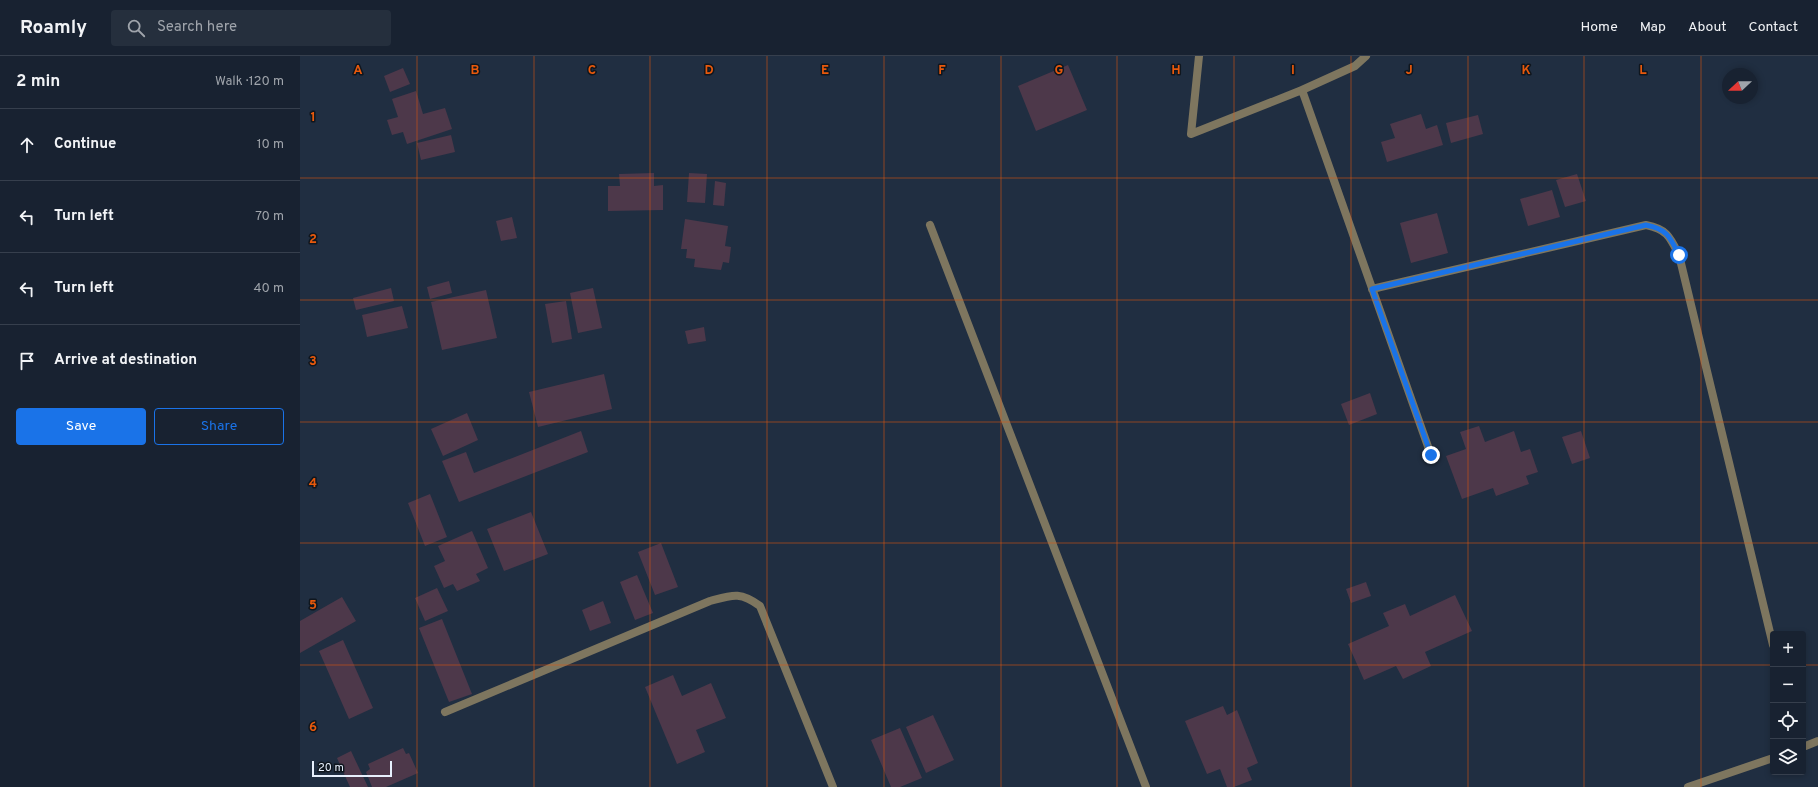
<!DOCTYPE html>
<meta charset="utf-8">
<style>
:root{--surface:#182231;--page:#252f3d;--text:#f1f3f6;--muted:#9fa4ab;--line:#363f4d;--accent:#1a73e8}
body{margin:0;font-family:Overpass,sans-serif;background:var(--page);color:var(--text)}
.controls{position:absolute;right:12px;bottom:12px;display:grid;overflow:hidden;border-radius:4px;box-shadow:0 2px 6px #0003}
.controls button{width:36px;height:36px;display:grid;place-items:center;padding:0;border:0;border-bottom:1px solid var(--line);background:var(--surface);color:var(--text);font:20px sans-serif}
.compass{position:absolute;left:1422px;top:12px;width:36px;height:36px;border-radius:50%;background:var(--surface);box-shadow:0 2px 6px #0003;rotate:248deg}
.scale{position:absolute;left:12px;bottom:10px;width:80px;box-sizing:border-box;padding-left:4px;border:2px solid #e7f0fd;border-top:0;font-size:11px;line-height:14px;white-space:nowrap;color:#e7f0fd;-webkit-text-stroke:3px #0f161e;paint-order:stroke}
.stop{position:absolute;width:12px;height:12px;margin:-9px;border:3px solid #1a73e8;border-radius:50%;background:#fff}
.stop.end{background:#1a73e8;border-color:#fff;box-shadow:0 1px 4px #0008}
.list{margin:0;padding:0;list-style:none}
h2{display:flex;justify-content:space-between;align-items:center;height:52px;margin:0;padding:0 16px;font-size:17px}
h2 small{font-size:13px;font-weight:400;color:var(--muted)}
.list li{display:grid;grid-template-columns:26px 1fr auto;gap:12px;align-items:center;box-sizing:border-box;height:72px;padding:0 16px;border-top:1px solid var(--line)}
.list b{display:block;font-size:15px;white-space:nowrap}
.list em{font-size:13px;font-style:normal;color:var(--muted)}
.actions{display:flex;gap:8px;padding:12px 16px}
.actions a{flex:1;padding:9px 0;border:1px solid var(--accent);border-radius:4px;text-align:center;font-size:14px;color:var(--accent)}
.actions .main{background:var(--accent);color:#fff}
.icon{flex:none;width:22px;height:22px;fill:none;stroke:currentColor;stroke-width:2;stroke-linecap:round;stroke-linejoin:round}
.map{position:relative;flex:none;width:1518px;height:731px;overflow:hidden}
header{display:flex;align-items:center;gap:24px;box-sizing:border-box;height:56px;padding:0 20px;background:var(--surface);border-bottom:1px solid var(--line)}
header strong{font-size:19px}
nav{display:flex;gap:22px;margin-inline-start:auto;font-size:14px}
.search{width:280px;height:36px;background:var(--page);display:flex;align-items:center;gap:10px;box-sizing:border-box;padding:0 14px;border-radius:4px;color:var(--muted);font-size:15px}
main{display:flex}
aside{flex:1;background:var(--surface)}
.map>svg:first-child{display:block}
.building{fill:#4d384a}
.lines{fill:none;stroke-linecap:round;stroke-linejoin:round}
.minor{stroke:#7e765f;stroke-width:8}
.route{stroke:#1a73e8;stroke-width:5}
.grid{fill:none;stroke:#e8590c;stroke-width:1;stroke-opacity:0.55}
.grid-label{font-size:13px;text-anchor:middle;font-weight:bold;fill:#e8590c;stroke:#0f161e;stroke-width:3;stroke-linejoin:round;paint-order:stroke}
</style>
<header>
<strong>Roamly</strong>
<div class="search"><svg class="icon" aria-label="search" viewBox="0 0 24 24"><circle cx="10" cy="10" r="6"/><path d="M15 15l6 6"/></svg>Search here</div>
<nav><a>Home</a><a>Map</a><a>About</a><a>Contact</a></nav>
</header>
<main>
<aside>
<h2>2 min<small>Walk · 120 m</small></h2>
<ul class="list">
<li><svg class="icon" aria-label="ahead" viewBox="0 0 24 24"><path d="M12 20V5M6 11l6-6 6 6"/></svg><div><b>Continue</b></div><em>10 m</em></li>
<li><svg class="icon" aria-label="left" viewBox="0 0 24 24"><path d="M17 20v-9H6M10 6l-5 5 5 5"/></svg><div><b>Turn left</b></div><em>70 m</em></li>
<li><svg class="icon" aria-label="left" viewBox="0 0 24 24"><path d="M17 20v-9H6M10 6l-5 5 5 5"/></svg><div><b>Turn left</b></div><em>40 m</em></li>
<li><svg class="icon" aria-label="arrive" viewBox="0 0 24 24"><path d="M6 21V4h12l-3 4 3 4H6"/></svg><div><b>Arrive at destination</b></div></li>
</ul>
<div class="actions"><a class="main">Save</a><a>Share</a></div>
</aside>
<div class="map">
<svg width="1518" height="731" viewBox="0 0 1518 731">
<rect width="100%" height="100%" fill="#202e41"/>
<path class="building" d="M768 9 787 54 736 75 718 30Z
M103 12 110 28 90 36 84 20Z
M116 35 123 58 145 52 152 73 107 88 103 76 92 79 87 64 98 61 92 43Z
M1121 58 1126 73 1137 69 1143 89 1087 106 1081 86 1095 82 1090 68Z
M1178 59 1183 78 1151 87 1146 67Z
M151 79 155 96 121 104 117 87Z
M354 117V130L363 129V154L308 155V130H320L319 118Z
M389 117 407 118 405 147 387 146Z
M1277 118 1286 145 1265 151 1256 124Z
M415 125 426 127 424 150 413 149Z
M1252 134 1260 161 1228 170 1220 143Z
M1137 157 1148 197 1111 207 1100 167Z
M212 161 217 182 201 185 196 165Z
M385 163 428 170 425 190 431 191 429 207 423 206 421 214 394 211 395 203 386 202 387 193H381Z
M149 225 152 237 130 243 127 231Z
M91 232 94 245 56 254 53 242Z
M293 232 302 272 278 277 270 237Z
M186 234 197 282 142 294 131 246Z
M266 245 272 283 252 287 245 248Z
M102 250 108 272 67 281 62 259Z
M404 271 406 285 388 288 385 275Z
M304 318 312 353 238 371 229 336Z
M1070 337 1077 358 1049 369 1041 348Z
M167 357 178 384 143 400 131 373Z
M1179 370 1185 386 1214 375 1221 396 1230 393 1238 416 1226 420 1229 428 1196 440 1193 432 1162 443 1146 400 1166 393 1160 376Z
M281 375 288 396 159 446 142 405 166 396 174 417Z
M1281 375 1290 402 1272 408 1262 381Z
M130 438 147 481 125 490 108 447Z
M231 456 248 498 204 515 187 473Z
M172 475 188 512 176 518 180 525 157 535 153 528 144 532 134 510 145 505 138 490Z
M361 487 378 531 355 539 338 496Z
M337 519 353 557 335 564 320 526Z
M1066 526 1071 540 1051 547 1046 533Z
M137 532 148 555 125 565 115 542Z
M1155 539 1172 575 1125 596 1131 610 1103 623 1096 610 1064 624 1048 588 1089 570 1083 557 1105 548 1110 560Z
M42 541 56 565 0 597V565Z
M303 545 311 567 290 575 282 554Z
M142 563 172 638 149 646 119 572Z
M43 584 73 652 49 663 19 595Z
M373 619 382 640 411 627 426 662 396 674 405 696 377 708 345 631Z
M923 650 927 659 937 654 958 707 947 712 952 724 934 731H927L920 713 907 718 885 665Z
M633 659 654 704 626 717 606 671Z
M600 672 622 722 600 731H591L571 684Z
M103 692 106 698 109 697 118 717 86 731H72L66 716 70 713 68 708Z
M51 695 68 731H50L37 702Z"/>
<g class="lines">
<path class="minor" d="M899 0 891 78 1002 34 1131 399
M1002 34 1055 10 1066 0
M630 169 846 731
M1072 233 1346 169C1367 173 1370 181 1379 199L1473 589
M145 656 410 545C432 539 440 535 460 550L533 731
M1503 691 1518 685
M1388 731 1473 702"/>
</g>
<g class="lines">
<path class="route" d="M1131 399 1072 233 1346 169C1367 173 1370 181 1379 199"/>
</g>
<path class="grid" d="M117 0V731M234 0V731M350 0V731M467 0V731M584 0V731M701 0V731M817 0V731M934 0V731M1051 0V731M1168 0V731M1284 0V731M1401 0V731M0 122H1518M0 244H1518M0 366H1518M0 487H1518M0 609H1473M1503 609H1518"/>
<g class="grid-label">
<text x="58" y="18">A</text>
<text x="175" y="18">B</text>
<text x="292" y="18">C</text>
<text x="409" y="18">D</text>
<text x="525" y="18">E</text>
<text x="642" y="18">F</text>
<text x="759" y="18">G</text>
<text x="876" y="18">H</text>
<text x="993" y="18">I</text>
<text x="1109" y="18">J</text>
<text x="1226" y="18">K</text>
<text x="1343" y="18">L</text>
<text x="13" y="65">1</text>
<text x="13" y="187">2</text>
<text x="13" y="309">3</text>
<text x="13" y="431">4</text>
<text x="13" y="553">5</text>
<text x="13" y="675">6</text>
</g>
</svg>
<div class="controls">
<button>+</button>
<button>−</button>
<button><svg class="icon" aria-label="locate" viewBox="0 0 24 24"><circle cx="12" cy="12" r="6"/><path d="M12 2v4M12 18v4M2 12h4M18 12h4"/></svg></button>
<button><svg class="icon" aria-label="layers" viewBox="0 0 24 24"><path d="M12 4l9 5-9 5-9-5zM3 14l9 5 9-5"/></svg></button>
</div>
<svg class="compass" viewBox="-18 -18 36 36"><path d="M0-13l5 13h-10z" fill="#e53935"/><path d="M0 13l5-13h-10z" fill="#9fa4ab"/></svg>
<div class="scale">20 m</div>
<div class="stop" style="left:1379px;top:199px"></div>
<div class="stop end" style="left:1131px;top:399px"></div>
</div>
</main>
